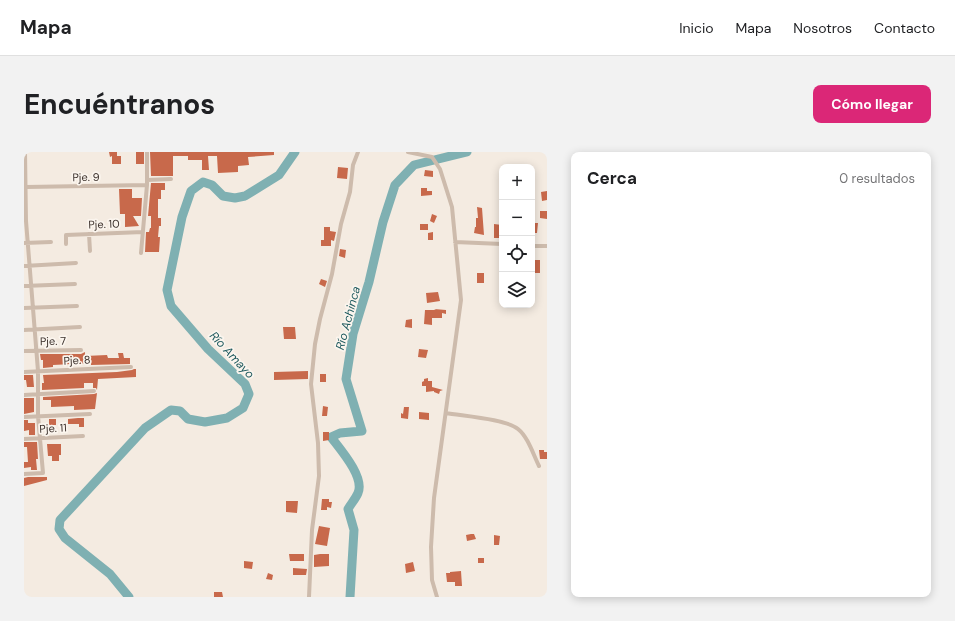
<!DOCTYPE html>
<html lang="es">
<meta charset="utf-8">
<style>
:root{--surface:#fff;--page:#f2f2f2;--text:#202124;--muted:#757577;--line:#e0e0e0;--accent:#db2777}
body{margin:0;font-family:"DM Sans",sans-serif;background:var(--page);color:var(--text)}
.controls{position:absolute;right:12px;top:12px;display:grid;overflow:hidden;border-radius:8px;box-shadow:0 2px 10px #0003}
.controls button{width:36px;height:36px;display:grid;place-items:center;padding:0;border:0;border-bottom:1px solid var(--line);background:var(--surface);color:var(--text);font:20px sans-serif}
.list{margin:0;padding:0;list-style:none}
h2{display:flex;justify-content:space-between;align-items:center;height:52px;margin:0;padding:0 16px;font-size:17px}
h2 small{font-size:13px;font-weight:400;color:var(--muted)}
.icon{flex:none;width:22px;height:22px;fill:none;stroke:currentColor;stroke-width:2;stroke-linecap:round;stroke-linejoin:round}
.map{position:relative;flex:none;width:523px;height:445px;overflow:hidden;border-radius:8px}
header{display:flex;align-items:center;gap:24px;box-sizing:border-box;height:56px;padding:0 20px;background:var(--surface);border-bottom:1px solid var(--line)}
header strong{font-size:19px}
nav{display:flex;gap:22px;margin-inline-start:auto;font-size:14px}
.intro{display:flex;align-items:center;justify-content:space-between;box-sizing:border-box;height:96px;padding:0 24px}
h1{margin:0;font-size:28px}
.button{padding:10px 18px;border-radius:8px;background:var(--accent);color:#fff;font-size:14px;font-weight:700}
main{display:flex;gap:24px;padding:0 24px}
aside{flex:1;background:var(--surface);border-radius:8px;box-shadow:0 2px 10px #0003}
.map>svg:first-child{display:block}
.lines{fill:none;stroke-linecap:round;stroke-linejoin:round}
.river{stroke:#7fb0b2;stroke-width:9}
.building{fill:#c8694b}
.minor{stroke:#cdbbac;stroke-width:4}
.labels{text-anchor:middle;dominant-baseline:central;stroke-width:3.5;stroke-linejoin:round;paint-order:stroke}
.street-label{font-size:11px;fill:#3b302b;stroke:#fbf5ee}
.water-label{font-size:12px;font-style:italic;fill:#1f5a5e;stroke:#fbf5ee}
</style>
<header>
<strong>Mapa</strong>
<nav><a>Inicio</a><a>Mapa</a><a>Nosotros</a><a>Contacto</a></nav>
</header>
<div class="intro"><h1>Encuéntranos</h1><a class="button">Cómo llegar</a></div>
<main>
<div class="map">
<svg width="523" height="445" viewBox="0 0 523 445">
<rect width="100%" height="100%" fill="#f4ebe1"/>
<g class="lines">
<path class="river" d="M105 445 86 422 41 386 35 377 36 368 121 276 147 258 156 259 164 267 181 270 203 266 219 256 225 242 221 232 184 197 147 154 143 138 158 65 167 39 179 30 188 33 199 44 211 46 221 44 255 23 271 0
M326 445 330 378 324 357C327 352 332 346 334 341 341 325 316 297 307 285L316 281 338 279 322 227 329 182 345 130 359 70 371 33 390 13 443 0"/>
</g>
<path class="building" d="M85 0H93V4H97V12H88V4L86 5Z
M112 0H120V12H112Z
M126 0H250V3L224 5 225 13 214 14V20L194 21 193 4H184L185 18H178V8H164V4H149V24H127Z
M314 15 324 16 323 27 313 26Z
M401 18 409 19V25L400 24Z
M127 31H141V38H137V47H134V66H137V74H135L134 85H136L135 100H121L122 80H125L126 76H127V64H124Z
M397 36H403V39H408V43L397 44Z
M95 37H108V46H118L117 64H109L115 74 101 75V62H96Z
M523 39V48L518 49 517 40Z
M453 55 458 56 460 83 450 81 451 75H452V66H454Z
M516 59H523V67L516 66Z
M408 62 413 64 410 71 406 69Z
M508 71H514L513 81H508Z
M396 72H404V78H396Z
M470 72 478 73V86H470Z
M300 75H306V79L312 80 310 89 307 88V94H297V88H300Z
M409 80V88H404V81Z
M316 97 322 98 321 106 315 104Z
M508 108H516V121H508Z
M453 121H460V131H453Z
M297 127 303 129 301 135 295 132Z
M414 140 416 149 403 151 402 141Z
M410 157 422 158V162L418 161V166H408V173L400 172 401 158H412Z
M388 167V176L381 175 382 168Z
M259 175H271L272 187H260Z
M395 197 404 198 402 206 394 205Z
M61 200V204L83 203 84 206H95L94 201H99L100 206H106V212L67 213V211L29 213V215L19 216V208H17L16 202H57Z
M110 217H112V225L74 227 73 238 72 236H69V231H60V236L18 238V231H20L19 223 93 220 108 218Z
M284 219V227L250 228V220Z
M296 222H302V230H296Z
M0 223H9L10 235H3L2 228H0Z
M404 226V229H408V235L419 238 416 239 415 242 410 240V239L402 240V234H398V230L400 229V227Z
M73 241 71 257 50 258V254L27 255V248H19V245L70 242Z
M0 246H10V260L0 262Z
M299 254 304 255 303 264H298Z
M380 255H385L384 267 377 266V261L379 262Z
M395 260 405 261V268L395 267Z
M54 266H60V275H55V272H44V267Z
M25 267H32V273H25Z
M0 268H4V271H11V283H5V278L0 279Z
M299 280H305V288L299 289Z
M0 290H13L14 307H12L13 318H7V315L0 316V310H4L3 295H0Z
M23 292H37V303H35V309H28V304H24Z
M515 298H520V300H523V307H516Z
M4 325H23V328L0 334V326Z
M298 347H305V350H308L307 356 303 355V358H297Z
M262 349H274L273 361 262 360Z
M295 374 306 376 303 394 291 392Z
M447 382H450L452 387 443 389 442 383Z
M470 383 476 384 475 393H470Z
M265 402H280V409H266Z
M296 402H305V414L290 415V403Z
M454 406H460V411H454Z
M220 409 229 410 228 417 220 416Z
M389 410 391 419 382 421 381 412Z
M269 416 283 417 282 423H269Z
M437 419 438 434H431V430H423L422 421H426V420Z
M244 421 249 423 248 428 242 427Z
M190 440H198L199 445H190Z"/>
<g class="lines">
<path class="minor" d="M384 0 408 5 416 17 428 55 437 148 410 346 407 395 408 428 413 445
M123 28 147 27
M2 35 123 33
M65 82 66 99
M431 90 478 92
M0 91 27 90
M42 92V83L119 80
M508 94H523
M117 101 123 33V0
M0 114 52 111
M0 134 51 132
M0 156 53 154
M0 178 56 175
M0 199 57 198
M0 220 107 215
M0 243 70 239
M422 261C438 264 482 267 494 277 504 285 509 302 515 314
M0 265 66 262
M0 287 59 284
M0 322 19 321 14 264V219L2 69 1 0
M285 445 288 378 295 324 294 291 287 232 291 192 296 167 308 122 317 72 326 40 329 13 334 0"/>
</g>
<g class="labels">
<g class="street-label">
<text transform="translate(62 25) rotate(-1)">Pje. 9</text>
<text transform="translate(80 72) rotate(-2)">Pje. 10</text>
<text transform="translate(29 189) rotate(-1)">Pje. 7</text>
<text transform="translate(53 208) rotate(-3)">Pje. 8</text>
<text transform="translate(29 276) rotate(-3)">Pje. 11</text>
</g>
<g class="water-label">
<text transform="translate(324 166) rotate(-75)">Río Achinca</text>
<text transform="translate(208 203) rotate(47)">Río Amayo</text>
</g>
</g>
</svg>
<div class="controls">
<button>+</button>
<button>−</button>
<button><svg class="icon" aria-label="locate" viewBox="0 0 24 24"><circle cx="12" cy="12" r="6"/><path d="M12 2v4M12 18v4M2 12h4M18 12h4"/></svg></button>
<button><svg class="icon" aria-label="layers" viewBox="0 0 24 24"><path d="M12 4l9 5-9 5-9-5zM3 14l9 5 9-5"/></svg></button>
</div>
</div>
<aside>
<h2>Cerca<small>0 resultados</small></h2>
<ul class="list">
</ul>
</aside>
</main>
